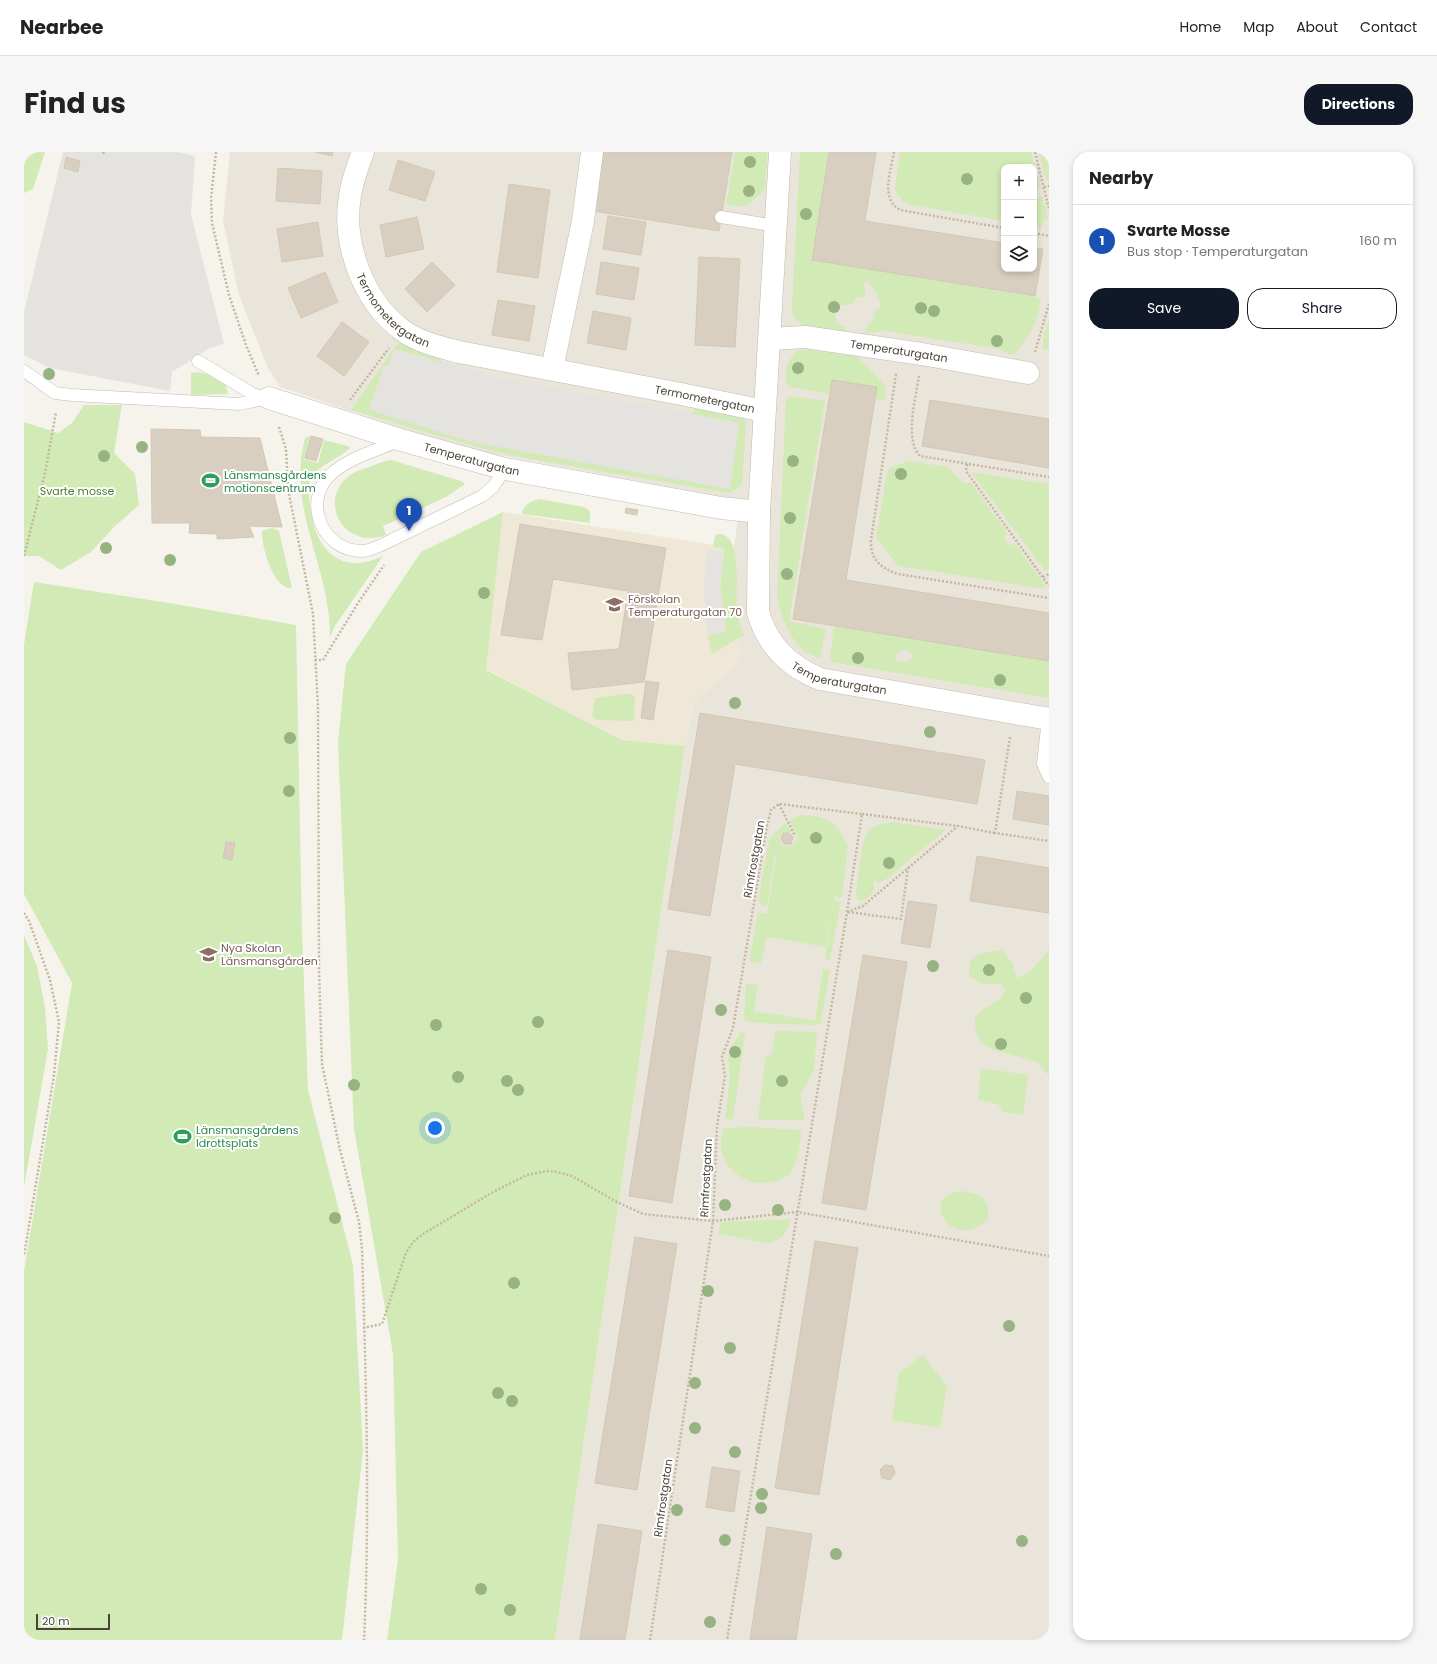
<!DOCTYPE html>
<meta charset="utf-8">
<style>
:root{--surface:#fff;--page:#f6f6f6;--text:#222;--muted:#767676;--line:#e0e0e0;--accent:#111827}
body{margin:0;font-family:Poppins,sans-serif;background:var(--page);color:var(--text)}
.controls{position:absolute;right:12px;top:12px;display:grid;overflow:hidden;border-radius:8px;box-shadow:0 2px 6px #0003}
.controls button{width:36px;height:36px;display:grid;place-items:center;padding:0;border:0;border-bottom:1px solid var(--line);background:var(--surface);color:var(--text);font:20px sans-serif}
.scale{position:absolute;left:12px;bottom:10px;width:74px;box-sizing:border-box;padding-left:4px;border:2px solid #4b4439;border-top:0;font-size:11px;line-height:14px;white-space:nowrap;color:#4b4439;-webkit-text-stroke:3px #fff;paint-order:stroke}
.you{position:absolute;left:411px;top:976px;width:14px;height:14px;margin:-10px;border:3px solid #fff;border-radius:50%;background:#1a73e8;box-shadow:0 0 0 6px #1a73e833}
.badge{display:grid;place-items:center;width:26px;height:26px;border-radius:50%;background:var(--accent);color:#fff;font-size:13px;font-weight:700}
.pin{position:absolute;translate:-50% -33px;filter:drop-shadow(0 1px 2px #0008)}
.pin::after{content:'';position:absolute;top:21px;width:14px;height:12px;background:inherit;clip-path:polygon(0 0,100% 0,50% 100%)}
.list{margin:0;padding:0;list-style:none}
h2{display:flex;justify-content:space-between;align-items:center;height:52px;margin:0;padding:0 16px;font-size:17px}
h2 small{font-size:13px;font-weight:400;color:var(--muted)}
.list li{display:grid;grid-template-columns:26px 1fr auto;gap:12px;align-items:center;box-sizing:border-box;height:72px;padding:0 16px;border-top:1px solid var(--line)}
.list b{display:block;font-size:15px;white-space:nowrap}
.list p{margin:0;font-size:13px;white-space:nowrap;color:var(--muted)}
.list em{font-size:13px;font-style:normal;color:var(--muted)}
.actions{display:flex;gap:8px;padding:12px 16px}
.actions a{flex:1;padding:9px 0;border:1px solid var(--accent);border-radius:16px;text-align:center;font-size:14px;color:var(--accent)}
.actions .main{background:var(--accent);color:#fff}
.icon{flex:none;width:22px;height:22px;fill:none;stroke:currentColor;stroke-width:2;stroke-linecap:round;stroke-linejoin:round}
.map{position:relative;flex:none;width:1025px;height:1488px;overflow:hidden;border-radius:16px}
header{display:flex;align-items:center;gap:24px;box-sizing:border-box;height:56px;padding:0 20px;background:var(--surface);border-bottom:1px solid var(--line)}
header strong{font-size:19px}
nav{display:flex;gap:22px;margin-inline-start:auto;font-size:14px}
.intro{display:flex;align-items:center;justify-content:space-between;box-sizing:border-box;height:96px;padding:0 24px}
h1{margin:0;font-size:28px}
.button{padding:10px 18px;border-radius:16px;background:var(--accent);color:#fff;font-size:14px;font-weight:700}
main{display:flex;gap:24px;padding:0 24px}
aside{flex:1;background:var(--surface);border-radius:16px;box-shadow:0 2px 6px #0003}
.map>svg:first-child{display:block}
.residential{fill:#eae5da;fill-rule:evenodd}
.education{fill:#efe8d6}
.green{fill:#d2eab5;fill-rule:evenodd}
.parking{fill:#e5e3e0}
.building{fill:#d8cfc1;stroke:#d3c7b4}
.lines{fill:none;stroke-linecap:round;stroke-linejoin:round}
.service-casing{stroke:#c2bbae;stroke-width:13}
.minor-casing{stroke:#c2bbae;stroke-width:23}
.path{stroke:#c4b79f;stroke-width:2.5;stroke-dasharray:2 2;stroke-linecap:butt}
.service{stroke:#fff;stroke-width:12}
.minor{stroke:#fff;stroke-width:22}
.tree{fill:#97b381}
.labels{text-anchor:middle;dominant-baseline:central;stroke-width:4;stroke-linejoin:round;paint-order:stroke}
.street-label{font-size:11px;fill:#4b4439;stroke:#fff}
.leisure-label{font-size:11px;fill:#27864d;stroke:#fff;text-anchor:start}
.park-label{font-size:11px;fill:#4a7f2a;stroke:#fff}
.education-label{font-size:11px;fill:#785e54;stroke:#fff;text-anchor:start}
</style>
<header>
<strong>Nearbee</strong>
<nav><a>Home</a><a>Map</a><a>About</a><a>Contact</a></nav>
</header>
<div class="intro"><h1>Find us</h1><a class="button">Directions</a></div>
<main>
<div class="map">
<svg width="1025" height="1488" viewBox="0 0 1025 1488">
<rect width="100%" height="100%" fill="#f6f3ec"/>
<path class="residential" d="M206 0H1025V1488H531L661 594 671 549 715 510 710 396 716 348 437 296 256 235 243 214 215 143 199 69ZM980 15H1010V117H980Z"/>
<path class="education" d="M479 360 710 396 715 510 671 549 661 594 598 588 462 517Z"/>
<path class="green" d="M0 0H21L9 37 0 41Z
M711 0H743L741 38C721 52 731 57 702 53Z
M776 0H805L788 108 1017 146C1015 168 1005 187 990 202H985L975 197 862 179 840 181C844 171 853 169 850 158L856 156C858 148 849 134 842 129L840 130 841 143 839 145 831 146 829 152 816 154 811 162 812 170 817 174 820 175 824 181 782 175C773 170 768 166 768 155Z
M876 0H1007L1016 35 1010 36V15H980V69L887 53 879 50 871 38Z
M1015 0H1025V31L1020 22Z
M1018 44 1024 66 1018 71 1017 76 1010 74V47Z
M1025 167V197H1019V186Z
M377 191 415 207 419 210V215L360 214 345 257 447 288 715 271 667 262 671 257H691L719 265 722 271 718 333 705 341 500 306 457 296 327 258 368 199 374 192Z
M778 197 833 204 862 234 861 248 852 247 853 235 808 228 805 242 764 235C758 222 764 202 778 197Z
M167 221C180 218 190 225 201 231L204 242 167 243Z
M767 244 801 249 765 469 802 477 796 506C770 501 757 467 753 445L762 247Z
M60 253H98L90 301 111 322 115 353 91 374 67 400 37 418 15 404H0V270L34 281 48 271Z
M286 284 280 307 294 311 300 288 324 294 326 296C314 308 294 312 286 329 283 336 285 346 286 353 290 396 315 425 359 404L311 474 306 485C307 416 262 357 281 286Z
M367 308 437 329 441 332 422 345 359 374 362 383C317 400 290 342 331 320 336 318 341 316 346 315 353 312 359 309 367 308Z
M885 309 924 315 939 331H947L982 379 983 384 979 386 986 394 990 391 992 393 1022 435 1021 437 874 414 852 385 863 321 866 316Z
M947 320 1025 332V417L1021 419Z
M515 347 560 355 566 359V371L498 362C499 353 507 349 515 347Z
M479 360 462 518 598 588 661 594 531 1488H363L374 1408 369 1202 330 977 314 591 322 512 397 400Z
M248 376 255 379 268 436C249 438 237 393 238 379Z
M696 382C719 384 711 437 713 453 713 464 717 473 720 483L688 502 684 483 702 480 696 434 700 397 689 395 691 383Z
M10 430 145 451 272 473 278 779 284 938 329 1113 339 1298 318 1488H0V1119L48 831 0 742V493Z
M810 474 1025 509V546L807 510 806 504ZM882 497 889 503V506L881 510H873L872 504 877 499Z
M601 542H608L611 545 610 569 574 568 570 566 568 563 571 546Z
M776 663C801 663 815 670 824 695L818 745 814 746 811 742 802 795 743 785 737 811 725 810 734 761 743 762 753 701 751 702 743 754 738 753 734 749 745 689 749 683 761 671 767 680H758L755 688 759 694H765L771 690 774 684 765 669Z
M868 670 922 678 861 728 854 730 850 728V739C844 745 841 751 833 747L832 742C834 728 837 696 841 685 846 674 858 671 868 670Z
M810 749 817 750 806 808 801 807Z
M0 783 13 814 21 855 24 897 0 1035Z
M978 798 988 810 993 826 1005 821 1025 798V924L1013 910 967 897 956 890 951 875V867L955 860 975 848 982 839 977 832H958L945 824 946 809 955 802Z
M799 817 806 818 797 871 794 873 732 871 720 868 722 832 734 833 730 859 791 869Z
M751 879 793 880 790 918 777 942V950L781 968H734L742 903H748Z
M717 880 721 882 709 967H701L706 926 704 906 706 896Z
M957 916 1004 923 999 963 978 960 974 952 954 948Z
M727 975 778 978C776 993 775 1007 767 1020 764 1024 759 1027 754 1028 731 1038 702 1023 697 997 696 991 698 983 699 976Z
M937 1039C957 1042 964 1045 965 1065 933 1104 890 1045 937 1039Z
M766 1067C764 1081 757 1089 743 1091L695 1082 696 1070Z
M899 1203 923 1234 916 1276 868 1268 875 1221Z"/>
<path class="parking" d="M39 0H153L171 4 167 62 200 192 186 196 148 220 146 239 26 216 0 203V160Z
M370 197 473 226 715 271 706 337 447 290 346 258 359 214 364 215Z
M683 398 699 400 696 436 702 480 683 482 680 434Z"/>
<path class="building" d="M291 0H309L308 4Z
M578 0H708L695 79 569 59Z
M805 0H852L841 69 980 91V117H1010V96L1019 97 1011 144 788 108Z
M42 5 56 9 54 20 40 16Z
M374 8 411 20 401 49 365 38Z
M254 16 298 19 296 52 252 49Z
M485 32 526 38 514 126 473 120Z
M584 64 622 70 617 103 579 97Z
M393 65 400 97 362 105 356 73Z
M294 70 299 104 258 110 253 77Z
M675 105 716 107 711 195 671 193Z
M408 110 431 133 403 160 381 137Z
M577 110 615 116 610 148 572 142Z
M301 120 314 150 277 166 264 136Z
M474 148 511 154 505 189 468 183Z
M569 159 607 166 602 198 563 191Z
M318 170 345 190 320 224 293 204Z
M808 228 853 235 822 428 1025 461V509L769 467Z
M906 248 1025 267V316L898 294Z
M127 277 176 278 177 285 236 286 258 375 225 374 230 385 193 387V382L165 381 166 371H128Z
M287 284 299 287 292 309 281 306Z
M602 356 614 358 613 363 601 361Z
M496 372 642 396 620 530 548 538 544 501 595 497 604 439 529 427 518 488 477 483Z
M622 529 635 531 629 568 617 566Z
M676 561 961 608 953 652 711 612 686 764 644 757Z
M993 639 1025 644V673L989 667Z
M759 681H765L768 684 769 686 767 692H760L757 687Z
M202 690 211 691 208 708 199 706Z
M953 704 1025 716V761L946 749Z
M884 749 913 753 906 796 877 791Z
M644 798 687 805 648 1051 605 1044Z
M839 803 883 810 842 1058 798 1051Z
M611 1085 653 1092 613 1338 571 1331Z
M791 1089 834 1096 795 1343 751 1336Z
M861 1313 869 1314 871 1322 866 1328 858 1326 856 1318Z
M688 1315 716 1319 710 1360 682 1355Z
M574 1372 618 1379 601 1488H556Z
M743 1375 788 1382 772 1488H726Z"/>
<g class="lines">
<defs>
<path id="service" d="M697 65 752 74
M174 209 229 242 242 246
M0 219 31 241 48 243 215 252 245 246
M377 288C354 298 322 306 304 325 279 353 300 400 339 399 351 398 365 389 376 384 403 371 430 358 458 344L469 335 481 317
M1024 567 1019 612 1025 625"/>
<g id="minor">
<path id="s1" d="M339 0C334 14 328 29 326 44 318 91 339 149 378 178 394 190 416 195 435 200L657 242 740 259"/>
<path id="s2" d="M756 0 735 360 734 460C743 493 764 514 796 527L1025 567"/>
<path id="s3" d="M746 187 781 185 898 202 1004 221"/>
<path d="M528 217 559 69 568 0"/>
<path id="s4" d="M245 246 377 288 481 317 697 356 735 360"/>
</g>
</defs>
<use href="#service" class="service-casing"/>
<use href="#minor" class="minor-casing"/>
<path class="path" d="M79 0 80 2
M192 0 187 46 188 71 205 143 222 193 235 224
M870 0C867 18 856 47 876 58L980 76
M1011 0 1025 57
M1020 35 1025 34
M1010 81 1025 84
M1011 200 1025 152
M872 222 847 388C846 408 857 416 874 422L1025 446
M895 224C892 245 880 288 896 304L1025 325
M326 248 365 196
M255 275 262 297 264 337 289 462 294 556 295 817 298 912 316 998 335 1070 338 1097C342 1227 346 1358 340 1488
M943 312 942 319 1025 434
M0 404 21 321 32 260
M1019 425 1025 422
M291 508H299L334 451 360 413
M986 585 971 681 1025 689
M755 652 770 682 768 684
M838 662 934 674 971 681
M823 760 839 754 934 674
M824 760 877 767 884 716
M0 761 5 769 26 828 35 870 30 923 0 1104
M339 1176 358 1172 382 1101 389 1090 399 1082 469 1040 503 1023 523 1019 533 1020 548 1024 591 1049 619 1062 689 1069 773 1060 1025 1104
M626 1488 689 1069 693 974 701 924 698 905 709 876 743 674 747 658 755 652 838 662 823 760 703 1488"/>
<use href="#service" class="service"/>
<use href="#minor" class="minor"/>
</g>
<g class="tree">
<circle cx="726" cy="10" r="6"/>
<circle cx="943" cy="27" r="6"/>
<circle cx="725" cy="39" r="6"/>
<circle cx="782" cy="62" r="6"/>
<circle cx="810" cy="155" r="6"/>
<circle cx="897" cy="156" r="6"/>
<circle cx="910" cy="159" r="6"/>
<circle cx="973" cy="189" r="6"/>
<circle cx="774" cy="216" r="6"/>
<circle cx="25" cy="222" r="6"/>
<circle cx="118" cy="295" r="6"/>
<circle cx="80" cy="304" r="6"/>
<circle cx="769" cy="309" r="6"/>
<circle cx="877" cy="322" r="6"/>
<circle cx="766" cy="366" r="6"/>
<circle cx="82" cy="396" r="6"/>
<circle cx="146" cy="408" r="6"/>
<circle cx="763" cy="422" r="6"/>
<circle cx="460" cy="441" r="6"/>
<circle cx="834" cy="506" r="6"/>
<circle cx="976" cy="528" r="6"/>
<circle cx="711" cy="551" r="6"/>
<circle cx="906" cy="580" r="6"/>
<circle cx="266" cy="586" r="6"/>
<circle cx="265" cy="639" r="6"/>
<circle cx="792" cy="686" r="6"/>
<circle cx="865" cy="711" r="6"/>
<circle cx="909" cy="814" r="6"/>
<circle cx="965" cy="818" r="6"/>
<circle cx="1002" cy="846" r="6"/>
<circle cx="697" cy="858" r="6"/>
<circle cx="514" cy="870" r="6"/>
<circle cx="412" cy="873" r="6"/>
<circle cx="977" cy="892" r="6"/>
<circle cx="711" cy="900" r="6"/>
<circle cx="434" cy="925" r="6"/>
<circle cx="483" cy="929" r="6"/>
<circle cx="758" cy="929" r="6"/>
<circle cx="330" cy="933" r="6"/>
<circle cx="494" cy="938" r="6"/>
<circle cx="701" cy="1053" r="6"/>
<circle cx="754" cy="1058" r="6"/>
<circle cx="311" cy="1066" r="6"/>
<circle cx="490" cy="1131" r="6"/>
<circle cx="684" cy="1139" r="6"/>
<circle cx="985" cy="1174" r="6"/>
<circle cx="706" cy="1196" r="6"/>
<circle cx="671" cy="1231" r="6"/>
<circle cx="474" cy="1241" r="6"/>
<circle cx="488" cy="1249" r="6"/>
<circle cx="671" cy="1276" r="6"/>
<circle cx="711" cy="1300" r="6"/>
<circle cx="738" cy="1342" r="6"/>
<circle cx="737" cy="1356" r="6"/>
<circle cx="653" cy="1358" r="6"/>
<circle cx="701" cy="1388" r="6"/>
<circle cx="998" cy="1389" r="6"/>
<circle cx="812" cy="1402" r="6"/>
<circle cx="457" cy="1437" r="6"/>
<circle cx="486" cy="1458" r="6"/>
<circle cx="686" cy="1470" r="6"/>
</g>
<defs>
<symbol id="stadium-bare" viewBox="-9 -9 18 18"><path d="M0-5a6.5 5 0 1 0 0 10a6.5 5 0 1 0 0-10ZM-3.5-1.8h7v3.6h-7Z" fill="#2e9e5b" stroke="#fff" stroke-width="2.5" paint-order="stroke"/></symbol>
<symbol id="school-bare" viewBox="-9 -9 18 18"><path d="M0-5L7-2L0 1L-7-2ZM-4 1L0 2.5L4 1V4Q0 6-4 4Z" fill="#8d6e63" stroke="#fff" stroke-width="2.5" paint-order="stroke"/></symbol>
</defs>
<g fill-rule="evenodd">
<use href="#stadium-bare" x="174" y="316" width="25" height="25"/>
<use href="#school-bare" x="578" y="440" width="25" height="25"/>
<use href="#school-bare" x="172" y="790" width="25" height="25"/>
<use href="#stadium-bare" x="146" y="972" width="25" height="25"/>
</g>
<g class="labels">
<g class="street-label">
<text stroke="none"><textPath href="#s1" startOffset="176">Termometergatan</textPath></text>
<text stroke="none"><textPath href="#s3" startOffset="130">Temperaturgatan</textPath></text>
<text stroke="none"><textPath href="#s1" startOffset="508">Termometergatan</textPath></text>
<text stroke="none"><textPath href="#s4" startOffset="212">Temperaturgatan</textPath></text>
<text stroke="none"><textPath href="#s2" startOffset="574">Temperaturgatan</textPath></text>
<text transform="translate(730 707) rotate(-80)">Rimfrostgatan</text>
<text transform="translate(682 1026) rotate(-87)">Rimfrostgatan</text>
<text transform="translate(639 1346) rotate(-82)">Rimfrostgatan</text>
</g>
<g class="leisure-label">
<text x="200" y="323">Länsmansgårdens<tspan x="200" dy="13">motionscentrum</tspan></text>
<text x="172" y="978">Länsmansgårdens<tspan x="172" dy="13">Idrottsplats</tspan></text>
</g>
<g class="park-label">
<text x="53" y="339">Svarte mosse</text>
</g>
<g class="education-label">
<text x="604" y="447">Förskolan<tspan x="604" dy="13">Temperaturgatan 70</tspan></text>
<text x="197" y="796">Nya Skolan<tspan x="197" dy="13">Länsmansgården</tspan></text>
</g>
</g>
</svg>
<div class="controls">
<button>+</button>
<button>−</button>
<button><svg class="icon" aria-label="layers" viewBox="0 0 24 24"><path d="M12 4l9 5-9 5-9-5zM3 14l9 5 9-5"/></svg></button>
</div>
<div class="scale">20 m</div>
<div class="you"></div>
<div class="pin badge" style="left:385px;top:379px;background:#1a4fb4">1</div>
</div>
<aside>
<h2>Nearby<small></small></h2>
<ul class="list">
<li><span class="badge" style="background:#1a4fb4">1</span><div><b>Svarte Mosse</b><p>Bus stop · Temperaturgatan</p></div><em>160 m</em></li>
</ul>
<div class="actions"><a class="main">Save</a><a>Share</a></div>
</aside>
</main>
